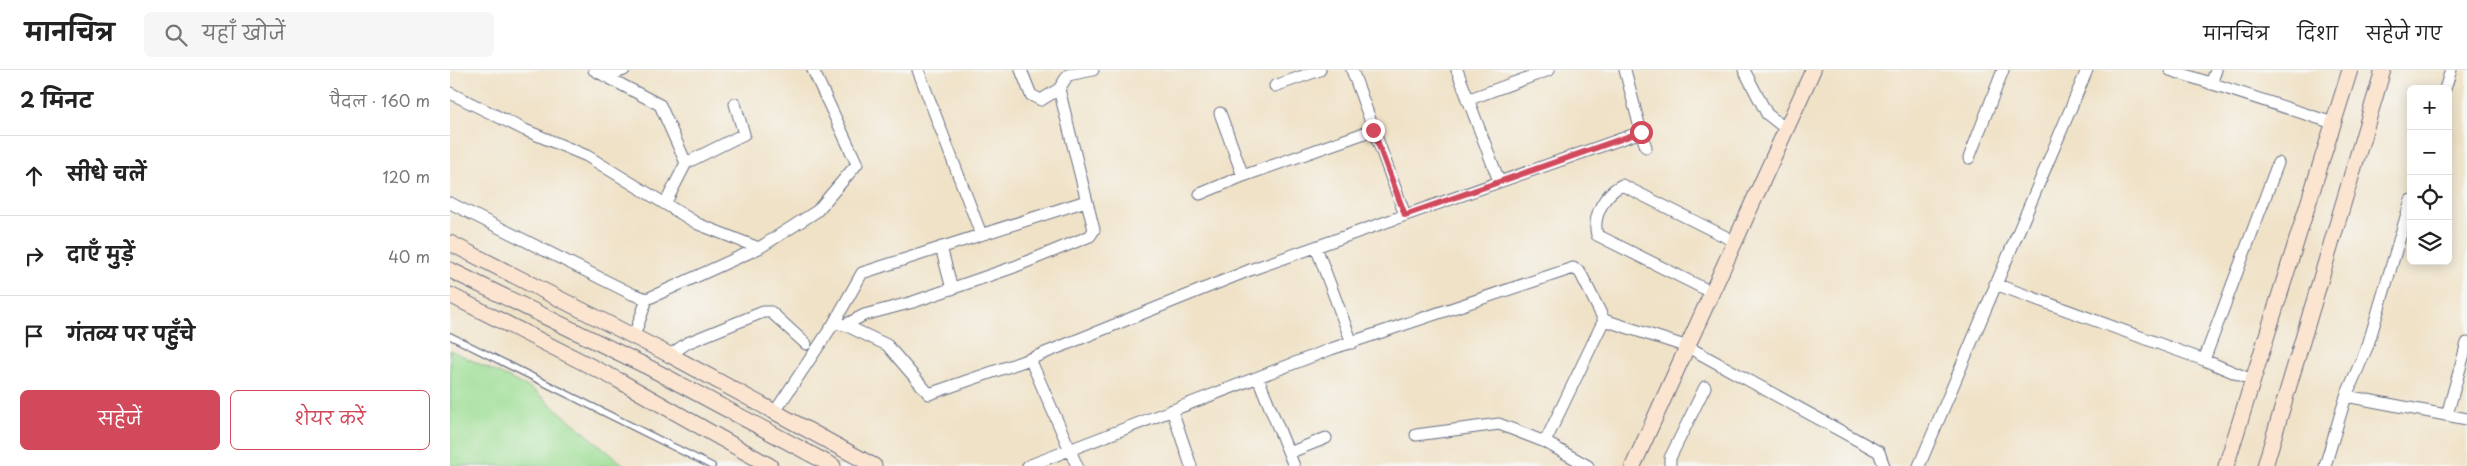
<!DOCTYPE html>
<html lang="hi">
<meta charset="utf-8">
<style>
:root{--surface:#fff;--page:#f6f6f6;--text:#222;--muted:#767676;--line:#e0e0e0;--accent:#d1495b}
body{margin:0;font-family:"Playpen Sans","Playpen Sans Deva",sans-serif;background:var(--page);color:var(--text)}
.controls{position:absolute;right:15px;top:15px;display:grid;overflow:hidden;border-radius:8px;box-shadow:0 2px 12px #0003}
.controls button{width:45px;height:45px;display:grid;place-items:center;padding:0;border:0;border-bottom:1px solid var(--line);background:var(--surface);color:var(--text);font:25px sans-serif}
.stop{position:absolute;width:15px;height:15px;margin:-11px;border:4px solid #d1495b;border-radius:50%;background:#fff}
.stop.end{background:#d1495b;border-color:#fff;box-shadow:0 1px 5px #0008}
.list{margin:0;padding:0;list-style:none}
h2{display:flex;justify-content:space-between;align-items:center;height:65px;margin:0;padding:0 20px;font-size:21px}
h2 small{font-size:16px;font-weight:400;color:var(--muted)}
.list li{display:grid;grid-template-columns:32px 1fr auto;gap:15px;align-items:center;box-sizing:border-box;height:80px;padding:0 20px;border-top:1px solid var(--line)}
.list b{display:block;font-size:19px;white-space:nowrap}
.list em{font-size:16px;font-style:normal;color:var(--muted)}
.actions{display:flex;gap:10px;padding:15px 20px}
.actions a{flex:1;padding:11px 0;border:1px solid var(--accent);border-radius:8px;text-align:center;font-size:18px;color:var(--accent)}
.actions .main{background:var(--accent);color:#fff}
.icon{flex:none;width:28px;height:28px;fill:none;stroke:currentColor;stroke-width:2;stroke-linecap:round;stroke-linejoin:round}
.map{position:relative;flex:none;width:2017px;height:396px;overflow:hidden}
header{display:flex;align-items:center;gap:30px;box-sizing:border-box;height:70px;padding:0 25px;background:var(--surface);border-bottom:1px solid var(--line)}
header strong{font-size:24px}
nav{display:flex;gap:28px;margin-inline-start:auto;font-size:18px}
.search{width:350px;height:45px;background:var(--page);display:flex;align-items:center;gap:12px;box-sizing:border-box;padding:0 18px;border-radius:8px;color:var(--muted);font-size:19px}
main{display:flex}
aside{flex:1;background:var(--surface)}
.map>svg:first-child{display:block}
.green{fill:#9dde94;stroke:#5c8679}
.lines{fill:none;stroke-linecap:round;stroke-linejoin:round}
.lane-casing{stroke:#666e83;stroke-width:8}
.street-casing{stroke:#666e83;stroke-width:13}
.secondary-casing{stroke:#666e83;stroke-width:17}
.lane{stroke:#fff;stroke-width:5.5}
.street{stroke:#fff;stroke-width:11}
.secondary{stroke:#fce5d0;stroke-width:15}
.route{stroke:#d1495b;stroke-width:6}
</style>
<header>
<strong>मानचित्र</strong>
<div class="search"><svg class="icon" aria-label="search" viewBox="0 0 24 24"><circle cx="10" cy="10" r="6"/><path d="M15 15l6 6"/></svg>यहाँ खोजें</div>
<nav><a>मानचित्र</a><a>दिशा</a><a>सहेजे गए</a></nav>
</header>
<main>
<aside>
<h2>2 मिनट<small>पैदल · 160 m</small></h2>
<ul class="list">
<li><svg class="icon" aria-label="ahead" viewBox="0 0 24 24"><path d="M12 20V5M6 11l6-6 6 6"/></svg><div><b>सीधे चलें</b></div><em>120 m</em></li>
<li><svg class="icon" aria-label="right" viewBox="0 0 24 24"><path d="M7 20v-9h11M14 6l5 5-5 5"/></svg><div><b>दाएँ मुड़ें</b></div><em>40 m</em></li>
<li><svg class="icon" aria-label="arrive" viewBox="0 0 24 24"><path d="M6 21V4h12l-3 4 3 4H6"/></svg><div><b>गंतव्य पर पहुँचे</b></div></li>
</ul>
<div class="actions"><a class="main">सहेजें</a><a>शेयर करें</a></div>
</aside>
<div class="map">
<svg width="2017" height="396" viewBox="0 0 2017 396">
<rect width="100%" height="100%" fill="#f6f6f2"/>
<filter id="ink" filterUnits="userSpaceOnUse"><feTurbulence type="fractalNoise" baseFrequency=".02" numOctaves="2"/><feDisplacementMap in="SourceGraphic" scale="10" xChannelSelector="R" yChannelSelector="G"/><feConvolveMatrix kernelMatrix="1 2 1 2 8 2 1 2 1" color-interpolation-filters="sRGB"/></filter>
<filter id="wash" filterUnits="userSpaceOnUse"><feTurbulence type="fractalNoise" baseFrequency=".0096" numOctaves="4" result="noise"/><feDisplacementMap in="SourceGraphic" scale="20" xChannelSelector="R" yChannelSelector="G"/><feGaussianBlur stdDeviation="1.12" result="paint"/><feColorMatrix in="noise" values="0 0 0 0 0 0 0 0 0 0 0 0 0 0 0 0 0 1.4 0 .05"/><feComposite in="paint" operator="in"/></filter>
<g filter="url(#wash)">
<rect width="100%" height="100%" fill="#f0e2c7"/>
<path class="green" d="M0 280 82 319 175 396H0Z"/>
</g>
<g filter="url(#ink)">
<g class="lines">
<defs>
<path id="lane" d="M0 266 262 396"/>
<path id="street" d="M144 0 210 35 236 93 215 134
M468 0 531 164
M571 0 581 25 591 30 609 19 618 5 643 0
M902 0 955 145
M1007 0 1049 111
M1294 0 1317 44 1336 59
M1720 0 1883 53
M155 6 174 0
M1761 14 1766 0
M825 16 870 0
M1995 19 2001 0
M0 23 75 60 137 86 248 154 309 178
M1017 30 1099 0
M770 43 793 106 923 60
M1191 62 1196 77
M1519 88 1553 0
M236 93 294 64 285 34
M750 124 793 106
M0 133 182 224 197 229
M491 177 502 219
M866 177 902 273
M1545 214 1754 290 1802 310
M1263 223 1147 165C1142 146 1155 123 1172 115L1286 172
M384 253 395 255 414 245 463 232 564 197 640 166 644 160 609 19
M395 255 437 275 479 324 580 289 800 200 1191 62 1175 0
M184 266 197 229 309 178 367 141 407 94 363 0
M220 285 237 273 313 242H321L356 274
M580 289 627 396
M1754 290 1828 93
M808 308 844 396
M1896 326 2017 349
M722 340 741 396
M324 343 384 253 412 203 636 131
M1997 345 2017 273
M966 365 1049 354 1095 372 1138 396
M1095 372 1154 250
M839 383 876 368
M578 396 881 279 1123 198 1130 202 1154 250 1238 277 1429 382 1434 396
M1220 396V388L1255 317
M1469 396 1637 0
M1875 396 1896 326 1918 275 1961 130"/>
<path id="secondary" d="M0 173 220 285 424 396
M0 200 196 296 383 396
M0 225 168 310 320 396
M1183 396 1363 0
M1776 396 1900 0
M1815 396 1933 0"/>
</defs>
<use href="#lane" class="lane-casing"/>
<use href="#street" class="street-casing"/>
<use href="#secondary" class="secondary-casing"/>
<use href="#lane" class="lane"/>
<use href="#street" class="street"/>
<use href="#secondary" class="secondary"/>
</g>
</g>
<g class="lines" filter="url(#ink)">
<path class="route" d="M923 60 955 145 1191 62"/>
</g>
</svg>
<div class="controls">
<button>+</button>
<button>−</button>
<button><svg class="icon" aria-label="locate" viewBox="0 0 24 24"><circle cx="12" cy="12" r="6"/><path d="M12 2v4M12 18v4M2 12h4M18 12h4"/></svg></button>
<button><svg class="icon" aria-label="layers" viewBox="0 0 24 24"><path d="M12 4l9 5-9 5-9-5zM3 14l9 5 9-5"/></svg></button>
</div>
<div class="stop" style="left:1191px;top:62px"></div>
<div class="stop end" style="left:923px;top:60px"></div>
</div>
</main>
